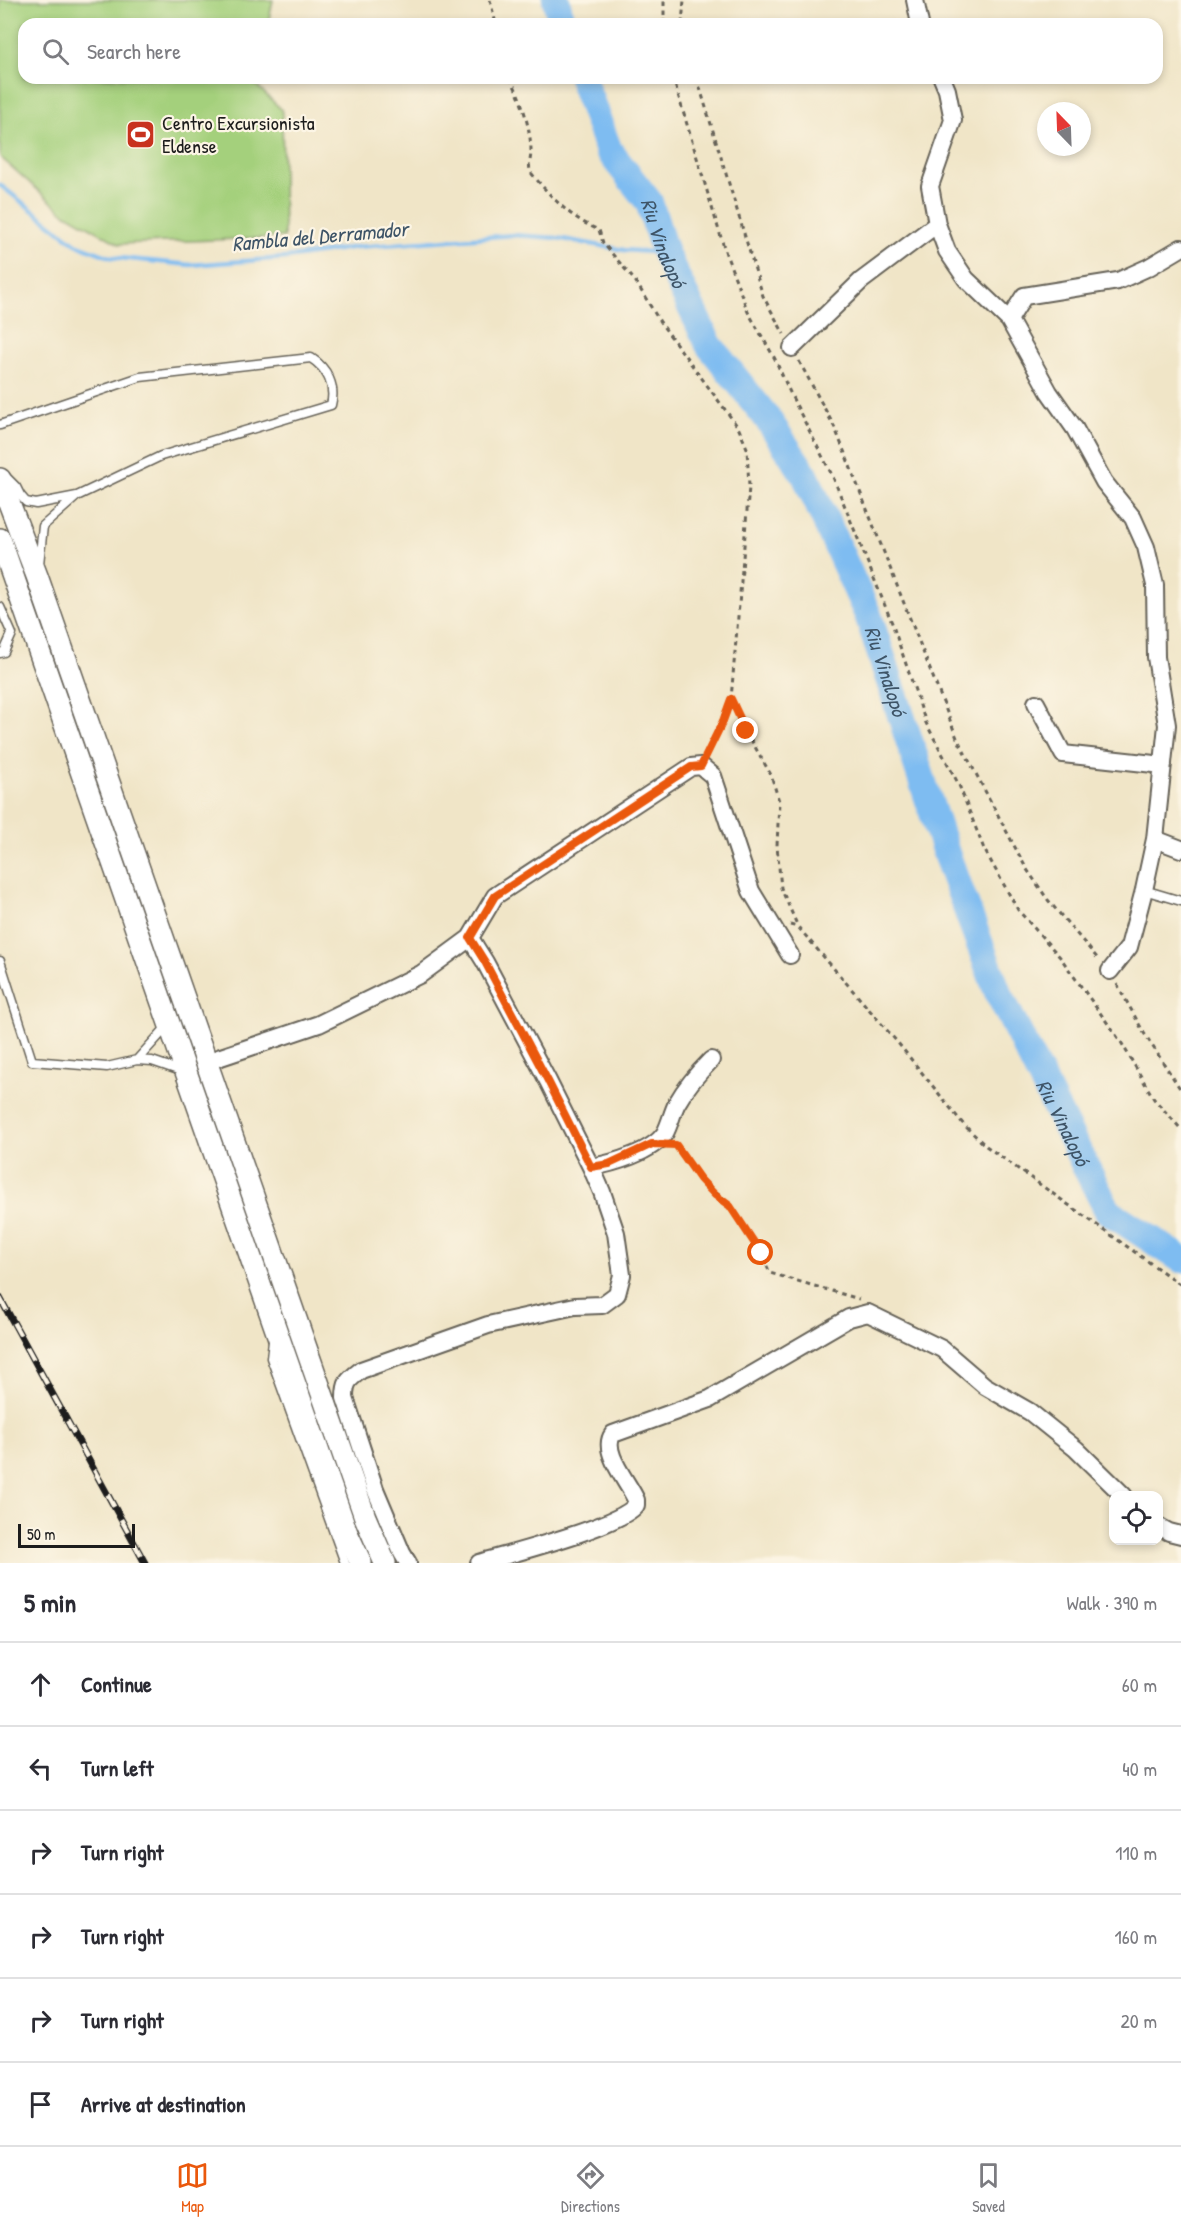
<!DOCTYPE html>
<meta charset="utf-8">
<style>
:root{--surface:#fff;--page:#f7f7f7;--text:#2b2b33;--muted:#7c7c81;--line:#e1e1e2;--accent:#ea580c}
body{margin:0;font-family:"Patrick Hand",sans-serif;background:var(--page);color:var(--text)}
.controls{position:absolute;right:18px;bottom:18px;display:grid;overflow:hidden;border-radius:12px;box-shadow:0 3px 9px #0003}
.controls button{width:54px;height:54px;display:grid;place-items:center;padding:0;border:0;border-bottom:2px solid var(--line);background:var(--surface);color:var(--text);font:30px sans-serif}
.compass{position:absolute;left:1037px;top:102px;width:54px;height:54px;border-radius:50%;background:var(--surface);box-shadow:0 3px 9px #0003;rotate:337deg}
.scale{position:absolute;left:18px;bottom:15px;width:117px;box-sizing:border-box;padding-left:6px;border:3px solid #1c1c1c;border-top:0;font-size:16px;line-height:21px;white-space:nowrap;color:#1c1c1c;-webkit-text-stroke:4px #fcf5e5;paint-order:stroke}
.stop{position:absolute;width:18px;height:18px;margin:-14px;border:4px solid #ea580c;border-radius:50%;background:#fff}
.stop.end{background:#ea580c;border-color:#fff;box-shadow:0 2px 6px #0008}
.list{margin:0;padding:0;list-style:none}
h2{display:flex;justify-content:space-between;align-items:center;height:78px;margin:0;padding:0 24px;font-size:26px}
h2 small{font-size:20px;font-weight:400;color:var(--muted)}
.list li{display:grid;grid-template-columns:39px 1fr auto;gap:18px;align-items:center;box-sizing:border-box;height:84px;padding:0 24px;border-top:2px solid var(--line)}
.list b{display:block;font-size:22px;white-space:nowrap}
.list em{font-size:20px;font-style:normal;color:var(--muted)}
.icon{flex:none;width:33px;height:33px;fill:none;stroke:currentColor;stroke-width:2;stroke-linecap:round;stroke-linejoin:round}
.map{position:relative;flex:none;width:1181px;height:1563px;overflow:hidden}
.search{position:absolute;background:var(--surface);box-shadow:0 3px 9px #0003;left:18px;right:18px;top:18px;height:66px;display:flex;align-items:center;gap:15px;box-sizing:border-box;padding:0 21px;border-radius:18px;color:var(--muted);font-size:22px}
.sheet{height:582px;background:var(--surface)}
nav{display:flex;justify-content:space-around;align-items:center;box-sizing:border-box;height:84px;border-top:2px solid var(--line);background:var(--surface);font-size:16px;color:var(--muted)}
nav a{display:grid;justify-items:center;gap:3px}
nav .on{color:var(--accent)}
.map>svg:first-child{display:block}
.green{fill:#a4d07c;stroke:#60764c;stroke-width:1.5}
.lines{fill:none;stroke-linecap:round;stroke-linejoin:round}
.stream{stroke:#7ebcf1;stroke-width:4.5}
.river{stroke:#7ebcf1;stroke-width:28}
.service-casing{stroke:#666258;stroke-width:11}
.minor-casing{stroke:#666258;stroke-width:20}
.tertiary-casing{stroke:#666258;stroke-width:24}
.path{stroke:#666258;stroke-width:3;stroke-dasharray:4.5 4.5;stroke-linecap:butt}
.service{stroke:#fff;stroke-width:8}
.minor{stroke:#fff;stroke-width:16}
.tertiary{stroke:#fff;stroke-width:21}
.rail-casing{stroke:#1c1c1c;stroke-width:7}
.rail{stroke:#fcf5e5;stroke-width:4.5;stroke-dasharray:14;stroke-linecap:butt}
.route{stroke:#ea580c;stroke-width:8}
.labels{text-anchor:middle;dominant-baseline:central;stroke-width:4.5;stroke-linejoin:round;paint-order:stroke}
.poi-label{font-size:20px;fill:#1c1c1c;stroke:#fcf5e5;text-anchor:start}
.water-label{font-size:21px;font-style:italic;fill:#3e5467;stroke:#fcf5e5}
</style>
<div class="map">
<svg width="1181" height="1563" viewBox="0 0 1181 1563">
<rect width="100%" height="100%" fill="#fcf5e5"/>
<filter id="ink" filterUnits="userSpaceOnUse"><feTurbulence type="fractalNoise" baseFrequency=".0167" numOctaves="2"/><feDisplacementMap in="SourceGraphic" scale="12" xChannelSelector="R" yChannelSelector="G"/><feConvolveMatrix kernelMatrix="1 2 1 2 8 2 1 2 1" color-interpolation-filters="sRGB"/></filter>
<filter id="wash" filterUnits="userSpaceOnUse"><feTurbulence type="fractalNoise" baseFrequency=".008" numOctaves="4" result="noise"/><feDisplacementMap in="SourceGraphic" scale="24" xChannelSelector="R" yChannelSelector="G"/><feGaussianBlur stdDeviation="1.35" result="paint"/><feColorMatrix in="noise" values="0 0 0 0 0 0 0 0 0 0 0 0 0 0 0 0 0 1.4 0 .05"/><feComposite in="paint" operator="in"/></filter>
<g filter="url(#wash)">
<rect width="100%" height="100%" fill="#f0e5c7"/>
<path class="green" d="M0 0H273L268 24H24V78H255L254 83 282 110 284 237 119 244 63 212 0 157Z"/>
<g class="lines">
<path class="stream" d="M0 185 76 244 110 257 190 265 286 258 357 247 513 235 557 238 624 250 665 253"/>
<g class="river">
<path d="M556 0 562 24"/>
<path id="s1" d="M582 78 609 151 649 202 665 253 709 345 767 418 805 475 868 615 947 856 997 990 1108 1211 1181 1259"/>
</g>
</g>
</g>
<g filter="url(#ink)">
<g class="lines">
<defs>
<path id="service" d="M0 425 140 377 311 358C327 368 336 386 331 405L161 456 77 496 36 504 26 502 20 495 16 487 6 477
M39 564 43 526 77 496
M0 607 12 634 4 652 0 653
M1144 890 1181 901
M0 961 32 1061 107 1067 137 1060 152 1061 181 1071
M137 1060 164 1030 166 1022
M273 1341 271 1358 345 1563"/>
<path id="minor" d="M915 0 920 24
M942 78 947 90 953 120 930 186 937 224 947 251 966 279 1009 320 1024 296 1118 281 1149 267 1181 248
M1009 320 1049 392 1075 429 1104 482 1133 518 1146 547 1155 585 1156 657 1167 725 1155 839 1144 890 1129 947 1110 971
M792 348 861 281 937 224
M1036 703 1063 754 1163 765
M1155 839 1181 849
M206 1062 319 1024 421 974 470 938 495 896 691 767 701 766 713 776 751 891 790 955
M591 1167C611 1164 653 1152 665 1133 670 1124 672 1113 677 1103 686 1087 698 1073 711 1060
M1158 1526 1169 1532 1181 1535
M408 1563 402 1553 375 1489 345 1398C345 1382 348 1380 361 1370L488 1325 575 1306 602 1305 617 1294 622 1275 616 1233 602 1192 591 1167 548 1081 485 962 470 938
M479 1563C509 1554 621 1526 636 1505V1500C629 1483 600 1451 613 1434L710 1399 849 1318 868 1313 942 1349 985 1386 1030 1412 1076 1449 1124 1496"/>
<path id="tertiary" d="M0 479 37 576 365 1517 385 1563
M0 539 347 1533 361 1563"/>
</defs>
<use href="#service" class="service-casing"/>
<use href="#minor" class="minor-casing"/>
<use href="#tertiary" class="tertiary-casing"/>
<path class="path" d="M490 0 496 24
M664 24V0
M682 24 684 0
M510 78C521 96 531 130 531 151 531 160 527 167 532 174 552 198 570 218 599 230L603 243 636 282 660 322 738 427 747 448 749 487 731 699 707 754
M673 78 726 254 748 312 775 359 792 397 833 477 892 623 926 723 959 785 984 849 1018 910 1060 957 1121 1042 1154 1099 1181 1129
M697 78 763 296 784 334
M799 361 835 428 957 738 1026 868 1048 900 1099 960
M731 699 746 731 771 775 779 801 777 846 781 888 798 927
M790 925 798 927 898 1043 964 1125 986 1146 1181 1285
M1117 984 1144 1033 1181 1090
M675 1145 700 1179 730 1206 761 1253 770 1273 859 1299"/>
<use href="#service" class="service"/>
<use href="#minor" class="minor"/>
<use href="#tertiary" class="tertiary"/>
<defs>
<path id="rail" d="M0 1298 145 1563"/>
</defs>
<use href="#rail" class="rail-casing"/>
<use href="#rail" class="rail"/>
</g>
</g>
<g class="lines" filter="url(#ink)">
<path class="route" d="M746 731 731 699 723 721 701 766 691 767 495 896 470 938 485 962 548 1081 591 1167 609 1164 652 1144 676 1145 700 1179 715 1195 730 1206 761 1253"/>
</g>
<defs>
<symbol id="stadium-square" viewBox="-11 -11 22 22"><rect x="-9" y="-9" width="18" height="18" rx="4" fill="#c8321e" stroke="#fcf5e5"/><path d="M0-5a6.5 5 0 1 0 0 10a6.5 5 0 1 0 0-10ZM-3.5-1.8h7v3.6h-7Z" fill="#fff"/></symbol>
</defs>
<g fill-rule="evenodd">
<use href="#stadium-square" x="124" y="118" width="33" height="33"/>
</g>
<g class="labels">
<g class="poi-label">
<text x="162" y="122">Centro Excursionista<tspan x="162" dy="23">Eldense</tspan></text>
</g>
<g class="water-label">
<text transform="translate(320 236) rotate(-5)">Rambla del Derramador</text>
<text stroke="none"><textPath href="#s1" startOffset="186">Riu Vinalopó</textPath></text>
<text stroke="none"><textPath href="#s1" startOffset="672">Riu Vinalopó</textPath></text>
<text stroke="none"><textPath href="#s1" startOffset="1158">Riu Vinalopó</textPath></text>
</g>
</g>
</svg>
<div class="controls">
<button><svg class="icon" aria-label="locate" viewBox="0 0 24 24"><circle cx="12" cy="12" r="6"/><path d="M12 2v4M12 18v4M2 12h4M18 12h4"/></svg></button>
</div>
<svg class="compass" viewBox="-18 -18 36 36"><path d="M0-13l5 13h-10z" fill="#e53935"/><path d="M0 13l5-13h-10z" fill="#7c7c81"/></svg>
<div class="scale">50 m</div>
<div class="stop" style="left:761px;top:1253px"></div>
<div class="stop end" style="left:746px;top:731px"></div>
<div class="search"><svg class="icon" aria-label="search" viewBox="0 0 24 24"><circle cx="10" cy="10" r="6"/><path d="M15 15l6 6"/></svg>Search here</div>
</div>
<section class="sheet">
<h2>5 min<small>Walk · 390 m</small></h2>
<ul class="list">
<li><svg class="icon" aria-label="ahead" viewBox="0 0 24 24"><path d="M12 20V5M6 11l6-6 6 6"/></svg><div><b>Continue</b></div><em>60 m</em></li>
<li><svg class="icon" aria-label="left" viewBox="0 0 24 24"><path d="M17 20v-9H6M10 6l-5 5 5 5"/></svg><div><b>Turn left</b></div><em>40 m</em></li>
<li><svg class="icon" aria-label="right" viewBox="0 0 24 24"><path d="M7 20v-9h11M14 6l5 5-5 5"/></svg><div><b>Turn right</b></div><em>110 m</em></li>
<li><svg class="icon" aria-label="right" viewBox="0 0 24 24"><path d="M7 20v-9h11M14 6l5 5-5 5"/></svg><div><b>Turn right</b></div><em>160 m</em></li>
<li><svg class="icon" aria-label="right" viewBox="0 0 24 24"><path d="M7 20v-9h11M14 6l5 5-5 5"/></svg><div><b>Turn right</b></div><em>20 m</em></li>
<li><svg class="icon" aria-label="arrive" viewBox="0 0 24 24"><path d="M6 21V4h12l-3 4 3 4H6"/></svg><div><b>Arrive at destination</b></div></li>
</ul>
</section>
<nav>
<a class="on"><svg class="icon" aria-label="map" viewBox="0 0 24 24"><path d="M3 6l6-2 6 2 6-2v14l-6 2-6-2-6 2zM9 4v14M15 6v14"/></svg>Map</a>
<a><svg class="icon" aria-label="directions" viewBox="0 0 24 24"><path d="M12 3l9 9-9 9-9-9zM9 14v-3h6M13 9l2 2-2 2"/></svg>Directions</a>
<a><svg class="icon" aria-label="saved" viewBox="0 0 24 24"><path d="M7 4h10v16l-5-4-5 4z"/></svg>Saved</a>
</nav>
